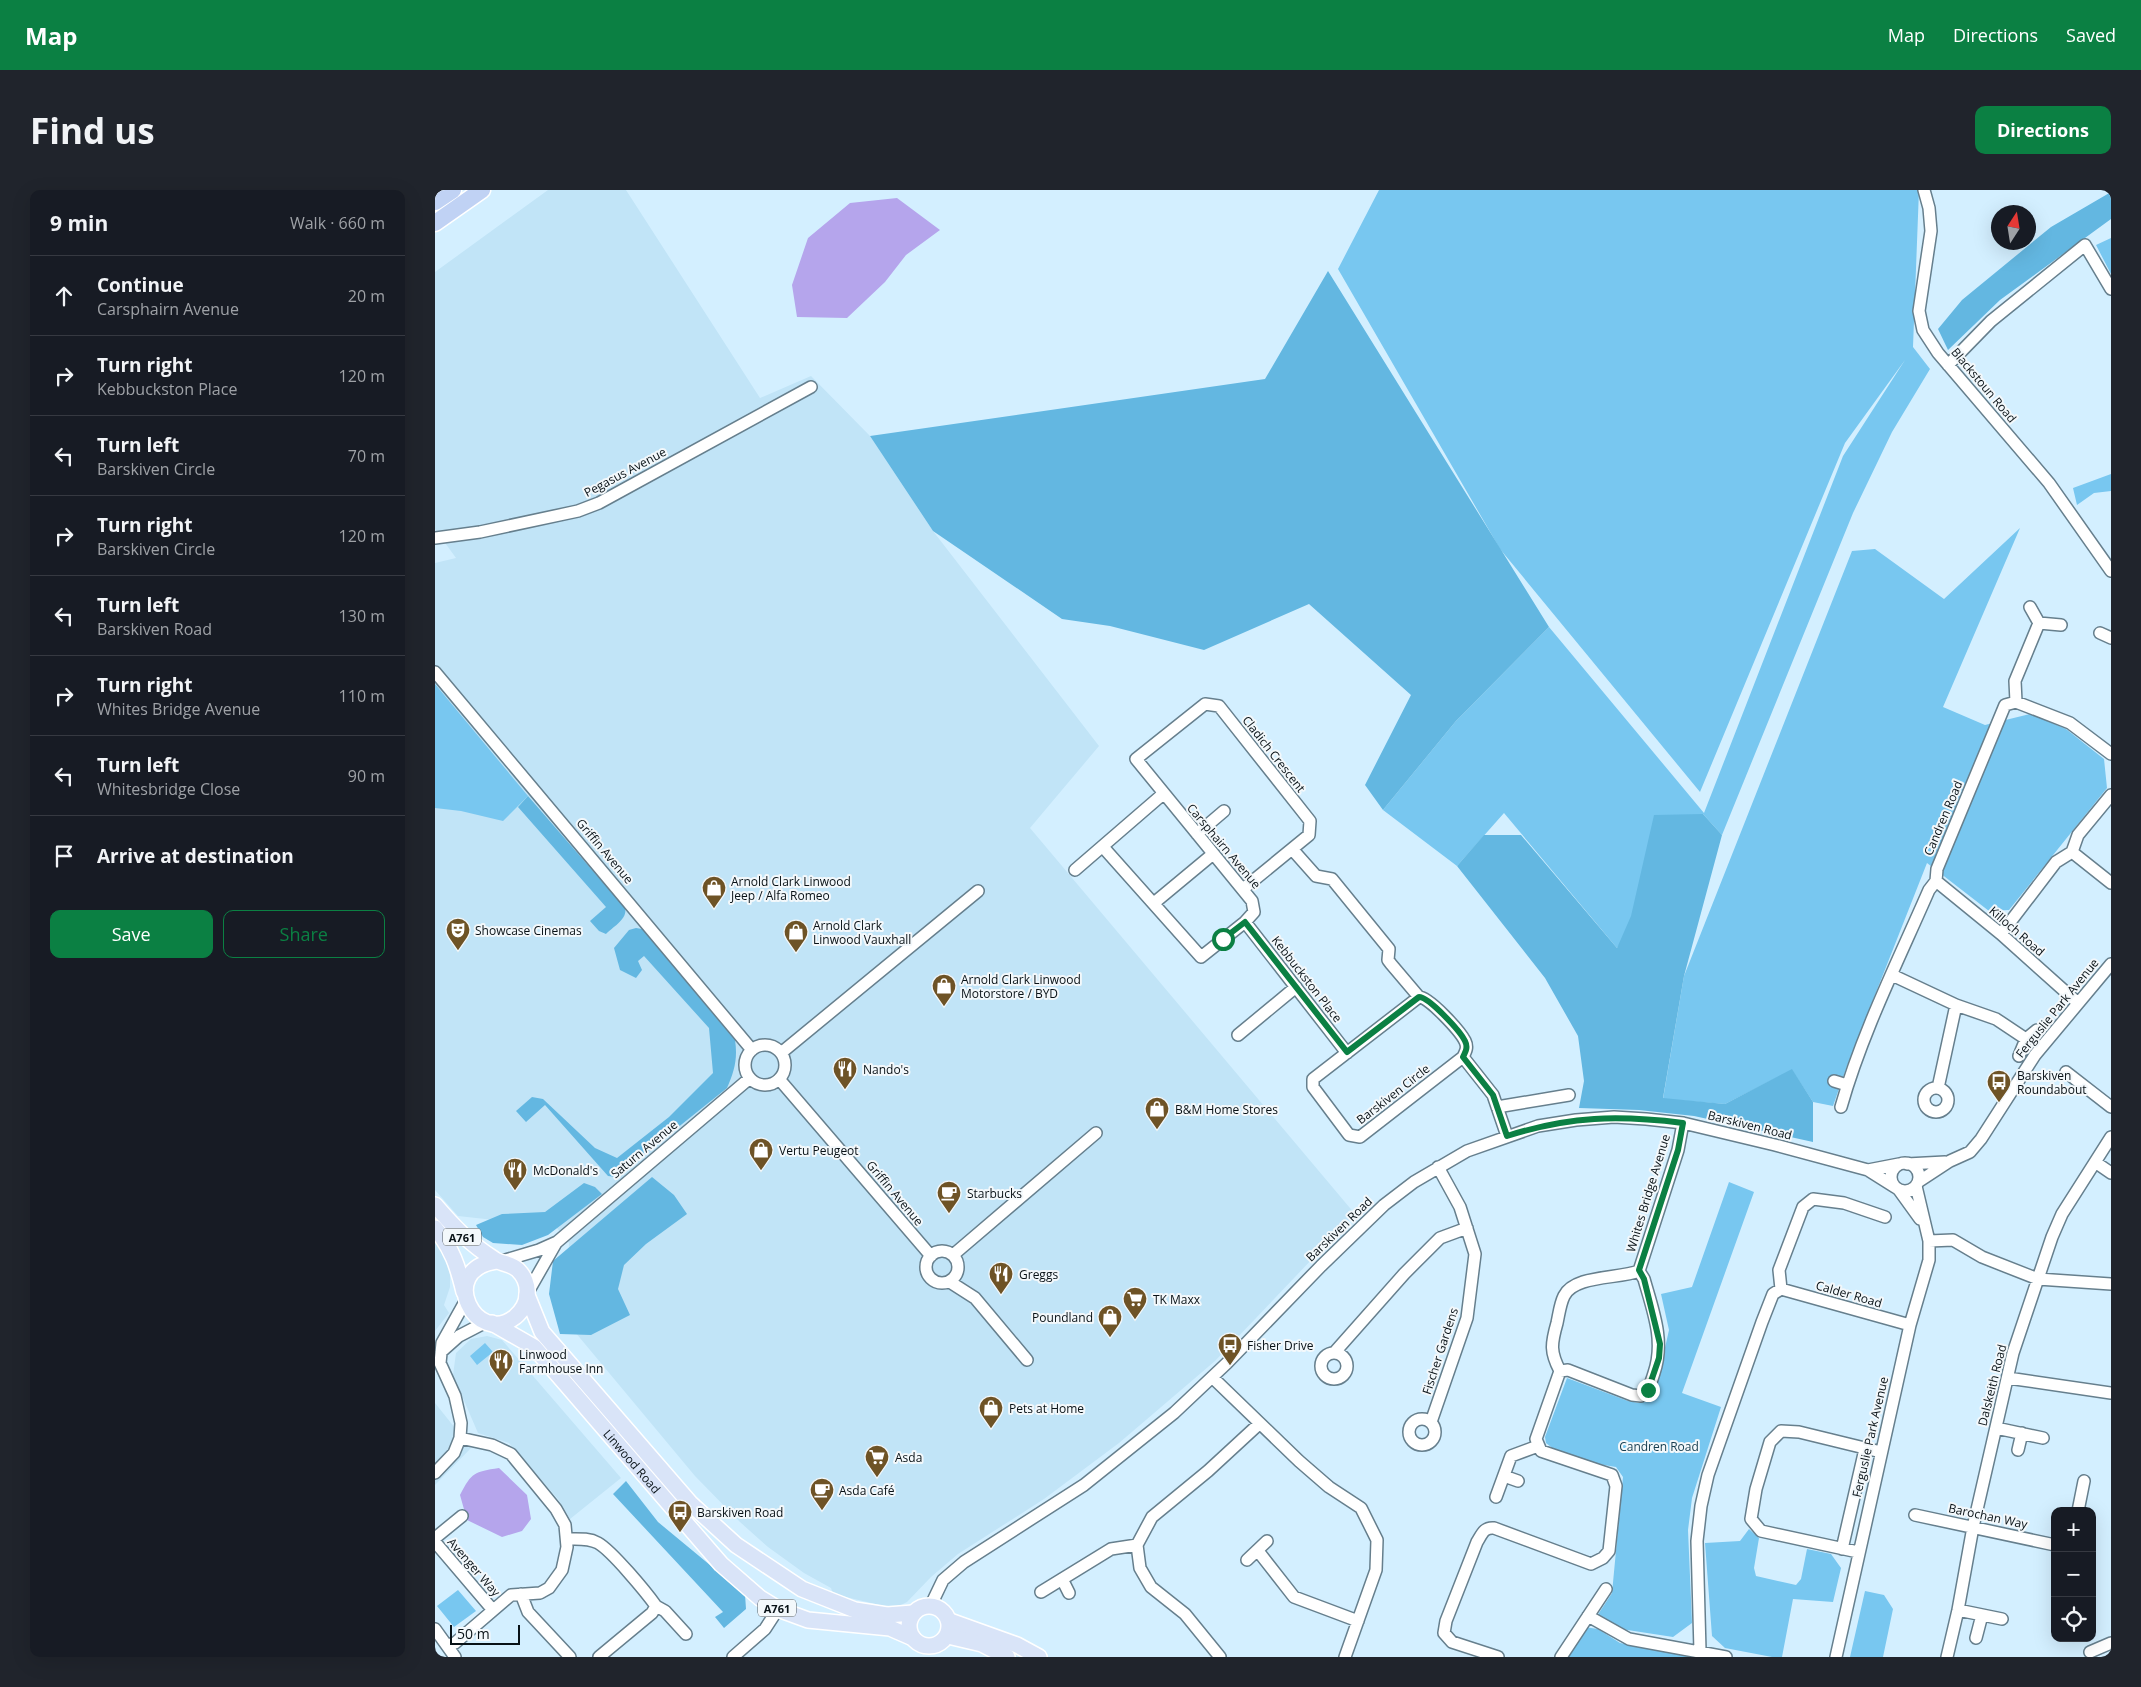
<!DOCTYPE html>
<meta charset="utf-8">
<style>
:root{--surface:#171b24;--page:#20242c;--text:#f1f3f6;--muted:#9ea1a6;--line:#363941;--accent:#0b8043}
body{margin:0;font-family:"Open Sans",sans-serif;background:var(--page);color:var(--text)}
.controls{position:absolute;right:15px;bottom:15px;display:grid;overflow:hidden;border-radius:10px;box-shadow:0 5px 20px #0002}
.controls button{width:45px;height:45px;display:grid;place-items:center;padding:0;border:0;border-bottom:1px solid var(--line);background:var(--surface);color:var(--text);font:25px sans-serif}
.compass{position:absolute;left:1556px;top:15px;width:45px;height:45px;border-radius:50%;background:var(--surface);box-shadow:0 5px 20px #0002;rotate:12deg}
.scale{position:absolute;left:15px;bottom:12px;width:70px;box-sizing:border-box;padding-left:5px;border:2px solid #081116;border-top:0;font-size:14px;line-height:18px;white-space:nowrap;color:#081116;-webkit-text-stroke:4px #f3f8fb;paint-order:stroke}
.stop{position:absolute;width:15px;height:15px;margin:-11px;border:4px solid #0b8043;border-radius:50%;background:#fff}
.stop.end{background:#0b8043;border-color:#fff;box-shadow:0 1px 5px #0008}
.list{margin:0;padding:0;list-style:none}
h2{display:flex;justify-content:space-between;align-items:center;height:65px;margin:0;padding:0 20px;font-size:21px}
h2 small{font-size:16px;font-weight:400;color:var(--muted)}
.list li{display:grid;grid-template-columns:32px 1fr auto;gap:15px;align-items:center;box-sizing:border-box;height:80px;padding:0 20px;border-top:1px solid var(--line)}
.list b{display:block;font-size:19px;white-space:nowrap}
.list p{margin:0;font-size:16px;white-space:nowrap;color:var(--muted)}
.list em{font-size:16px;font-style:normal;color:var(--muted)}
.actions{display:flex;gap:10px;padding:15px 20px}
.actions a{flex:1;padding:11px 0;border:1px solid var(--accent);border-radius:10px;text-align:center;font-size:18px;color:var(--accent)}
.actions .main{background:var(--accent);color:#fff}
.icon{flex:none;width:28px;height:28px;fill:none;stroke:currentColor;stroke-width:2;stroke-linecap:round;stroke-linejoin:round}
.map{position:relative;flex:none;width:1676px;height:1467px;overflow:hidden;border-radius:10px}
header{display:flex;align-items:center;gap:30px;box-sizing:border-box;height:70px;padding:0 25px;background:var(--accent);color:#fff}
header strong{font-size:24px}
nav{display:flex;gap:28px;margin-inline-start:auto;font-size:18px}
.intro{display:flex;align-items:center;justify-content:space-between;box-sizing:border-box;height:120px;padding:0 30px}
h1{margin:0;font-size:35px}
.button{padding:12px 22px;border-radius:10px;background:var(--accent);color:#fff;font-size:18px;font-weight:700}
main{display:flex;gap:30px;padding:0 30px}
aside{flex:1;background:var(--surface);border-radius:10px;box-shadow:0 5px 20px #0002}
.map>svg:first-child{display:block}
.built{fill:#c1e4f7}
.green{fill:#78c7f0}
.forest{fill:#63b7e1}
.water{fill:#b5a5ec}
.lines{fill:none;stroke-linecap:round;stroke-linejoin:round}
.minor-casing{stroke:#667f8d;stroke-width:14}
.major-casing{stroke:#fff;stroke-width:18}
.highway-casing{stroke:#fff;stroke-width:19}
.minor{stroke:#fff;stroke-width:11}
.major{stroke:#d9e4f8;stroke-width:15}
.highway{stroke:#c0d2f4;stroke-width:16}
.route{stroke:#0b8043;stroke-width:6}
.labels{text-anchor:middle;dominant-baseline:central;stroke-width:4;stroke-linejoin:round;paint-order:stroke}
.shield{fill:#f3f8fb;stroke:#4e565b;stroke-width:1}
.shield-label{font-size:11px;font-weight:bold;fill:#081116}
.street-label{font-size:12px;fill:#081116;stroke:#f3f8fb}
.poi-label{font-size:12px;fill:#081116;stroke:#f3f8fb;text-anchor:start}
.park-label{font-size:12px;fill:#173d4f;stroke:#f3f8fb}
</style>
<header>
<strong>Map</strong>
<nav><a>Map</a><a>Directions</a><a>Saved</a></nav>
</header>
<div class="intro"><h1>Find us</h1><a class="button">Directions</a></div>
<main>
<aside>
<h2>9 min<small>Walk · 660 m</small></h2>
<ul class="list">
<li><svg class="icon" aria-label="ahead" viewBox="0 0 24 24"><path d="M12 20V5M6 11l6-6 6 6"/></svg><div><b>Continue</b><p>Carsphairn Avenue</p></div><em>20 m</em></li>
<li><svg class="icon" aria-label="right" viewBox="0 0 24 24"><path d="M7 20v-9h11M14 6l5 5-5 5"/></svg><div><b>Turn right</b><p>Kebbuckston Place</p></div><em>120 m</em></li>
<li><svg class="icon" aria-label="left" viewBox="0 0 24 24"><path d="M17 20v-9H6M10 6l-5 5 5 5"/></svg><div><b>Turn left</b><p>Barskiven Circle</p></div><em>70 m</em></li>
<li><svg class="icon" aria-label="right" viewBox="0 0 24 24"><path d="M7 20v-9h11M14 6l5 5-5 5"/></svg><div><b>Turn right</b><p>Barskiven Circle</p></div><em>120 m</em></li>
<li><svg class="icon" aria-label="left" viewBox="0 0 24 24"><path d="M17 20v-9H6M10 6l-5 5 5 5"/></svg><div><b>Turn left</b><p>Barskiven Road</p></div><em>130 m</em></li>
<li><svg class="icon" aria-label="right" viewBox="0 0 24 24"><path d="M7 20v-9h11M14 6l5 5-5 5"/></svg><div><b>Turn right</b><p>Whites Bridge Avenue</p></div><em>110 m</em></li>
<li><svg class="icon" aria-label="left" viewBox="0 0 24 24"><path d="M17 20v-9H6M10 6l-5 5 5 5"/></svg><div><b>Turn left</b><p>Whitesbridge Close</p></div><em>90 m</em></li>
<li><svg class="icon" aria-label="arrive" viewBox="0 0 24 24"><path d="M6 21V4h12l-3 4 3 4H6"/></svg><div><b>Arrive at destination</b></div></li>
</ul>
<div class="actions"><a class="main">Save</a><a>Share</a></div>
</aside>
<div class="map">
<svg width="1676" height="1467" viewBox="0 0 1676 1467">
<rect width="100%" height="100%" fill="#d3efff"/>
<path class="built" d="M113 0H191L325 208 376 186 435 246 498 341 664 556 595 638 920 1024 780 1171 684 1253 609 1309 523 1364 496 1387 472 1412 464 1416H449L398 1404 396 1398 369 1383 333 1357 305 1332 260 1286 130 1130 134 1053 121 1037 23 1026 0 1000V373L21 368 0 339V82Z
M0 1051 14 1075 15 1086V1097L9 1115 14 1123 0 1141Z
M52 1146 67 1150 186 1288 135 1329 123 1309 74 1253 43 1243 18 1185 21 1163 36 1149Z
M0 1213 36 1258 0 1295Z"/>
<path class="green" d="M944 0H1484L1478 157 1495 179 1457 242 1418 323 1287 645 1268 624 1182 758 1069 623 1022 676 948 620 1021 531 1114 437 1269 623 1408 266 1470 170 1410 253 1265 602 1065 359 903 79Z
M1676 48V84L1661 55Z
M1676 284V301L1659 303 1642 315 1638 298Z
M1585 338 1508 517 1550 535 1595 524 1631 539 1669 569 1672 598 1574 720 1554 721 1492 673 1412 876 1398 916 1378 912 1357 880 1290 914 1228 909 1249 786 1417 361 1440 359 1509 409Z
M0 494 93 606 68 631 26 621 0 618Z
M1294 992 1319 1002 1247 1203 1286 1217 1257 1308 1253 1340 1257 1433 1238 1447 1186 1439 1162 1426 1177 1403 1188 1287 1181 1277C1158 1273 1129 1269 1111 1253L1110 1247 1132 1188 1193 1211 1204 1213 1211 1210 1220 1202 1234 1140 1226 1104 1257 1097Z
M50 1153 58 1162 42 1175 35 1166Z
M1314 1339 1324 1348 1319 1378 1321 1386 1361 1395 1366 1389 1372 1359 1396 1364 1406 1378 1398 1412 1358 1409 1347 1467H1337L1290 1458 1277 1446 1270 1353 1305 1351Z
M23 1400 41 1421 19 1437 2 1416Z
M1430 1401 1449 1405 1458 1419 1448 1467H1415Z
M1149 1437 1163 1439 1185 1453 1256 1467H1131Z"/>
<path class="forest" d="M1676 2V29L1565 110 1513 160 1503 139 1527 110 1616 37Z
M893 81 1114 437 1021 531 948 620 930 595 976 505 874 414 769 460 675 436 627 429 498 341 435 246 830 189Z
M93 606 190 718C193 729 178 737 171 744L164 741 155 731 171 717 83 617Z
M1268 624 1287 645 1249 786 1228 908 1290 914 1357 879 1378 912V952L1259 926 1204 920 1144 918 1149 891 1143 846 1110 788 1022 676 1049 645H1086L1182 758 1196 726 1219 625Z
M201 738 207 739 300 850C303 869 299 882 292 898L181 987 173 986 110 915 91 932 81 921 97 907 108 909 160 958 182 968 234 927 278 883 274 838 209 766 203 771 207 780 201 788 185 780 179 758 194 740Z
M217 987 239 1005 252 1024 211 1054 189 1075 183 1099 195 1125 156 1145 125 1144 114 1104 118 1071Z
M149 993 160 997 167 1004 113 1045 87 1055 58 1053 48 1047 41 1035 67 1024 110 1022Z
M191 1291 223 1332 310 1404 311 1419 289 1438 280 1427 288 1422 178 1304Z"/>
<path class="water" d="M462 8 505 40 471 65 450 92 412 128 362 127 357 95 373 48 415 13Z
M64 1278 92 1305 96 1329 87 1341 67 1347 32 1330 25 1305C37 1282 39 1282 64 1278Z"/>
<g class="lines">
<defs>
<path id="minor" d="M1489 0 1494 18 1496 41 1484 121 1488 140 1503 163 1614 293 1676 381
M1513 175 1556 131 1650 55 1676 99
M0 348 45 342 143 321 164 313 376 197
M1595 417 1604 433 1626 435
M1665 443 1676 448
M0 482 317 860
M1581 512 1580 491 1604 433
M762 644 789 621
M668 657 766 767 810 732 819 722 817 711 701 569 770 514 784 516 875 631 874 645 808 699
M857 659 881 686 897 689 954 759 953 770 956 774 984 807
M1637 662 1676 693
M640 680 728 604
M1501 691 1566 744 1643 813
M719 713 778 664
M810 732 912 863
M1566 744 1621 672 1637 662 1643 645 1676 605
M1457 785 1521 815 1561 829 1591 849 1602 840
M984 807C994 807 1025 841 1030 851 1033 857 1031 861 1028 867L925 947 914 945 878 897V889Z
M803 845 861 797
M310 875a20 20 0 1 1 40 0a20 20 0 1 1-40 0Z
M346 863 543 701
M1584 866 1591 849
M1028 867 1058 905 1072 946
M1631 882 1676 917
M344 889 496 1066
M1399 891 1412 895
M1489 910a12 12 0 1 1 24 0a12 12 0 1 1-24 0Z
M1503 898 1521 815
M1062 917 1134 905
M1406 917C1427 843 1463 771 1494 700L1501 691 1502 679 1570 515 1581 512 1635 533 1676 564
M1660 972 1676 983
M1456 987a14 14 0 1 1 28 0a14 14 0 1 1-28 0Z
M1472 974 1510 972
M1433 980 1464 974
M1483 992 1515 971 1535 962 1546 949 1600 865 1676 774
M1464 1000 1485 1029
M1494 1051 1518 1050 1547 1067 1603 1089 1676 1094
M491 1077a16 16 0 1 1 32 0a16 16 0 1 1-32 0Z
M518 1065 661 943
M67 1071 104 1060 122 1052 315 888
M515 1092 540 1108 592 1170
M1346 1099 1475 1135
M93 1102 121 1053
M6 1162 24 1146 51 1132
M899 1163 969 1084 1005 1048 1032 1038
M886 1176a13 13 0 1 1 26 0a13 13 0 1 1-26 0Z
M1125 1181 1133 1180 1197 1205 1206 1206C1214 1199 1216 1193 1219 1183 1230 1151 1218 1121 1209 1089L1204 1081
M777 1187 864 1271 894 1297 926 1318 942 1350 941 1380 910 1467
M1573 1188 1676 1203
M974 1242a13 13 0 1 1 26 0a13 13 0 1 1-26 0Z
M996 1232 1032 1128 1040 1064 1025 1017 1003 977
M1561 1238 1608 1248
M1583 1260 1587 1243
M0 1283 19 1263 25 1248 26 1233 20 1206 5 1173 7 1153 31 1110
M1069 1286 1083 1291
M1061 1307 1076 1266 1103 1256
M1643 1321 1649 1291
M1480 1325 1620 1355
M0 1348 27 1326
M133 1349C143 1349 154 1348 163 1353 177 1361 211 1402 221 1416L230 1421 251 1444
M0 1352 57 1419
M1407 1359 1430 1259
M823 1361 859 1407 923 1431
M1423 1362 1326 1341 1316 1329 1321 1299 1335 1252 1346 1241 1364 1242 1446 1262
M812 1370 832 1351
M627 1389 634 1403
M606 1402 676 1359 702 1355
M86 1404 93 1422 135 1467
M496 1415 508 1390 529 1372 649 1295 739 1223 792 1173 886 1076 949 1015 979 992 1032 961 1103 936 1141 930 1179 927 1211 929 1248 933 1340 955 1433 980 1460 997
M1523 1420 1567 1429
M1153 1426 1194 1449 1291 1467
M0 1439 20 1467
M1541 1448 1547 1425
M12 1455 20 1453 76 1405 105 1403 114 1398 127 1380 132 1357 130 1335 121 1319 76 1264 57 1255 25 1248
M1265 1461 1262 1351 1266 1316 1273 1285 1327 1132 1338 1104 1346 1099 1344 1080 1368 1017 1378 1009 1409 1013 1450 1027
M1655 1462 1676 1453
M164 1467 217 1423 221 1416
M298 1467 330 1439 343 1419
M785 1467 750 1424 716 1397 705 1378 702 1355 717 1327 773 1281 824 1234
M1063 1467 1017 1452 1009 1443 1011 1431 1042 1352C1047 1344 1049 1337 1059 1338L1156 1374 1168 1368 1174 1361 1181 1296 1177 1285 1106 1261 1101 1249 1125 1181C1115 1162 1116 1154 1122 1133 1124 1124 1125 1114 1129 1106 1139 1085 1183 1089 1204 1081L1243 960 1248 933
M1126 1467 1171 1399
M1401 1467 1475 1135 1494 1070V1051L1481 996
M1512 1467 1523 1420 1538 1337 1578 1163 1617 1047 1627 1024 1676 947"/>
<g id="major">
<path d="M0 1015C18 1036 35 1054 59 1069 66 1074 76 1073 83 1080 89 1086 93 1095 92 1104 92 1113 87 1121 80 1127 41 1158 1 1080 61 1071"/>
<path d="M0 1038C17 1058 23 1077 29 1102"/>
<path d="M92 1105 107 1142 255 1313 301 1355 367 1399 420 1420 452 1425 478 1423"/>
<path id="s1" d="M57 1133 99 1157 286 1374 325 1408 343 1419 373 1430 455 1438 478 1448"/>
<circle cx="494" cy="1436" r="20"/>
<path d="M515 1431 582 1455 604 1467"/>
<path d="M513 1446 547 1454 572 1467"/>
</g>
<path id="highway" d="M0 12 18 0
M0 33 47 0"/>
</defs>
<use href="#minor" class="minor-casing"/>
<use href="#major" class="major-casing"/>
<use href="#highway" class="highway-casing"/>
<use href="#minor" class="minor"/>
<use href="#major" class="major"/>
<use href="#highway" class="highway"/>
</g>
<g class="lines">
<path class="route" d="M788 749 810 732 912 862 984 807C994 807 1025 841 1030 851 1033 857 1031 861 1028 867L1058 905 1072 946C1135 926 1183 925 1248 933L1243 960 1204 1080 1209 1089 1225 1154 1224 1168 1213 1200"/>
</g>
<defs>
<symbol id="shop-pin" viewBox="-11 -11 22 30"><path d="M0 17L-7.5 6A9.5 9.5 0 1 1 7.5 6Z" fill="#6e5326" stroke="#f3f8fb"/><path d="M-5-2.5h2.3a2.7 3.5 0 0 1 5.4 0H5L5.5 6h-11ZM-1.5-2.5h3a1.5 2.3 0 0 0-3 0Z" fill="#fff"/></symbol>
<symbol id="theatre-pin" viewBox="-11 -11 22 30"><path d="M0 17L-7.5 6A9.5 9.5 0 1 1 7.5 6Z" fill="#6e5326" stroke="#f3f8fb"/><path d="M-5-5.5Q0-4 5-5.5V0Q5 5 0 6Q-5 5-5 0ZM-3.3-2.5H-1v1.5H-3.3ZM1-2.5H3.3v1.5H1ZM-2.8 1Q0 5.5 2.8 1Z" fill="#fff"/></symbol>
<symbol id="restaurant-pin" viewBox="-11 -11 22 30"><path d="M0 17L-7.5 6A9.5 9.5 0 1 1 7.5 6Z" fill="#6e5326" stroke="#f3f8fb"/><path d="M-5-6h1v4h1v-4h1v4h1v-4h1v5L-1.5 .5V6h-2V.5L-5-1ZM5-6V6H3V1.5H1.5Q1.5-4 5-6Z" fill="#fff"/></symbol>
<symbol id="bus-pin" viewBox="-11 -11 22 30"><path d="M0 17L-7.5 6A9.5 9.5 0 1 1 7.5 6Z" fill="#6e5326" stroke="#f3f8fb"/><path d="M-5-6H5V4H4V6H2V4H-2V6H-4V4H-5ZM-3.5-4V0h7V-4ZM-3.5 1.2v1.5H-2V1.2ZM2 1.2v1.5H3.5V1.2Z" fill="#fff"/></symbol>
<symbol id="cafe-pin" viewBox="-11 -11 22 30"><path d="M0 17L-7.5 6A9.5 9.5 0 1 1 7.5 6Z" fill="#6e5326" stroke="#f3f8fb"/><path d="M-5.5-4.5H6V0H3Q3 3.5 0 3.5H-2.5Q-5.5 3.5-5.5 0ZM3-3.2v2h1.7v-2ZM-6 4.5H4V6H-6Z" fill="#fff"/></symbol>
<symbol id="supermarket-pin" viewBox="-11 -11 22 30"><path d="M0 17L-7.5 6A9.5 9.5 0 1 1 7.5 6Z" fill="#6e5326" stroke="#f3f8fb"/><path d="M-6-5.5h2.5l.6 2H6L4.5 2H-2.5L-4.4-4H-6ZM-1.5 3.2a1.3 1.3 0 1 0 .1 0ZM3 3.2a1.3 1.3 0 1 0 .1 0Z" fill="#fff"/></symbol>
</defs>
<g fill-rule="evenodd">
<use href="#shop-pin" x="265" y="684" width="28" height="38"/>
<use href="#theatre-pin" x="9" y="726" width="28" height="38"/>
<use href="#shop-pin" x="347" y="728" width="28" height="38"/>
<use href="#shop-pin" x="495" y="782" width="28" height="38"/>
<use href="#restaurant-pin" x="396" y="865" width="28" height="38"/>
<use href="#bus-pin" x="1550" y="878" width="28" height="38"/>
<use href="#shop-pin" x="708" y="905" width="28" height="38"/>
<use href="#shop-pin" x="312" y="946" width="28" height="38"/>
<use href="#restaurant-pin" x="66" y="966" width="28" height="38"/>
<use href="#cafe-pin" x="500" y="989" width="28" height="38"/>
<use href="#restaurant-pin" x="552" y="1070" width="28" height="38"/>
<use href="#supermarket-pin" x="686" y="1095" width="28" height="38"/>
<use href="#shop-pin" x="661" y="1113" width="28" height="38"/>
<use href="#bus-pin" x="781" y="1141" width="28" height="38"/>
<use href="#restaurant-pin" x="52" y="1157" width="28" height="38"/>
<use href="#shop-pin" x="542" y="1204" width="28" height="38"/>
<use href="#supermarket-pin" x="428" y="1253" width="28" height="38"/>
<use href="#cafe-pin" x="373" y="1286" width="28" height="38"/>
<use href="#bus-pin" x="231" y="1308" width="28" height="38"/>
</g>
<g class="labels">
<g class="shield">
<rect x="8" y="1038.5" width="38" height="17" rx="4"/>
<rect x="323" y="1409.5" width="38" height="17" rx="4"/>
</g>
<g class="shield-label">
<text x="27" y="1047">A761</text>
<text x="342" y="1418">A761</text>
</g>
<g class="street-label">
<text transform="translate(1549 195) rotate(50)">Blackstoun Road</text>
<text transform="translate(190 282) rotate(-28)">Pegasus Avenue</text>
<text transform="translate(839 564) rotate(52)">Cladich Crescent</text>
<text transform="translate(1508 628) rotate(-67)">Candren Road</text>
<text transform="translate(789 656) rotate(50)">Carsphairn Avenue</text>
<text transform="translate(170 661) rotate(50)">Griffin Avenue</text>
<text transform="translate(1582 741) rotate(41)">Killoch Road</text>
<text transform="translate(872 789) rotate(52)">Kebbuckston Place</text>
<text transform="translate(1622 818) rotate(-51)">Ferguslie Park Avenue</text>
<text transform="translate(958 904) rotate(-38)">Barskiven Circle</text>
<text transform="translate(1315 935) rotate(14)">Barskiven Road</text>
<text transform="translate(209 959) rotate(-40)">Saturn Avenue</text>
<text transform="translate(460 1003) rotate(50)">Griffin Avenue</text>
<text transform="translate(1213 1003) rotate(-73)">Whites Bridge Avenue</text>
<text transform="translate(904 1039) rotate(-44)">Barskiven Road</text>
<text transform="translate(1414 1104) rotate(16)">Calder Road</text>
<text transform="translate(1005 1161) rotate(-72)">Fischer Gardens</text>
<text transform="translate(1557 1195) rotate(-76)">Dalskeith Road</text>
<text transform="translate(1435 1247) rotate(-77)">Ferguslie Park Avenue</text>
<text stroke="none"><textPath href="#s1" startOffset="199">Linwood Road</textPath></text>
<text transform="translate(1553 1326) rotate(12)">Barochan Way</text>
<text transform="translate(39 1377) rotate(49)">Avenger Way</text>
</g>
<g class="poi-label">
<text x="296" y="691">Arnold Clark Linwood<tspan x="296" dy="14">Jeep / Alfa Romeo</tspan></text>
<text x="378" y="735">Arnold Clark<tspan x="378" dy="14">Linwood Vauxhall</tspan></text>
<text x="40" y="740">Showcase Cinemas</text>
<text x="526" y="789">Arnold Clark Linwood<tspan x="526" dy="14">Motorstore / BYD</tspan></text>
<text x="428" y="879">Nando's</text>
<text x="1582" y="885">Barskiven<tspan x="1582" dy="14">Roundabout</tspan></text>
<text x="740" y="919">B&amp;M Home Stores</text>
<text x="344" y="960">Vertu Peugeot</text>
<text x="98" y="980">McDonald's</text>
<text x="532" y="1003">Starbucks</text>
<text x="584" y="1084">Greggs</text>
<text x="718" y="1109">TK Maxx</text>
<text x="658" y="1127" text-anchor="end">Poundland</text>
<text x="812" y="1155">Fisher Drive</text>
<text x="84" y="1164">Linwood<tspan x="84" dy="14">Farmhouse Inn</tspan></text>
<text x="574" y="1218">Pets at Home</text>
<text x="460" y="1267">Asda</text>
<text x="404" y="1300">Asda Café</text>
<text x="262" y="1322">Barskiven Road</text>
</g>
<g class="park-label">
<text x="1224" y="1256">Candren Road</text>
</g>
</g>
</svg>
<div class="controls">
<button>+</button>
<button>−</button>
<button><svg class="icon" aria-label="locate" viewBox="0 0 24 24"><circle cx="12" cy="12" r="6"/><path d="M12 2v4M12 18v4M2 12h4M18 12h4"/></svg></button>
</div>
<svg class="compass" viewBox="-18 -18 36 36"><path d="M0-13l5 13h-10z" fill="#e53935"/><path d="M0 13l5-13h-10z" fill="#9ea1a6"/></svg>
<div class="scale">50 m</div>
<div class="stop" style="left:788px;top:749px"></div>
<div class="stop end" style="left:1213px;top:1200px"></div>
</div>
</main>
